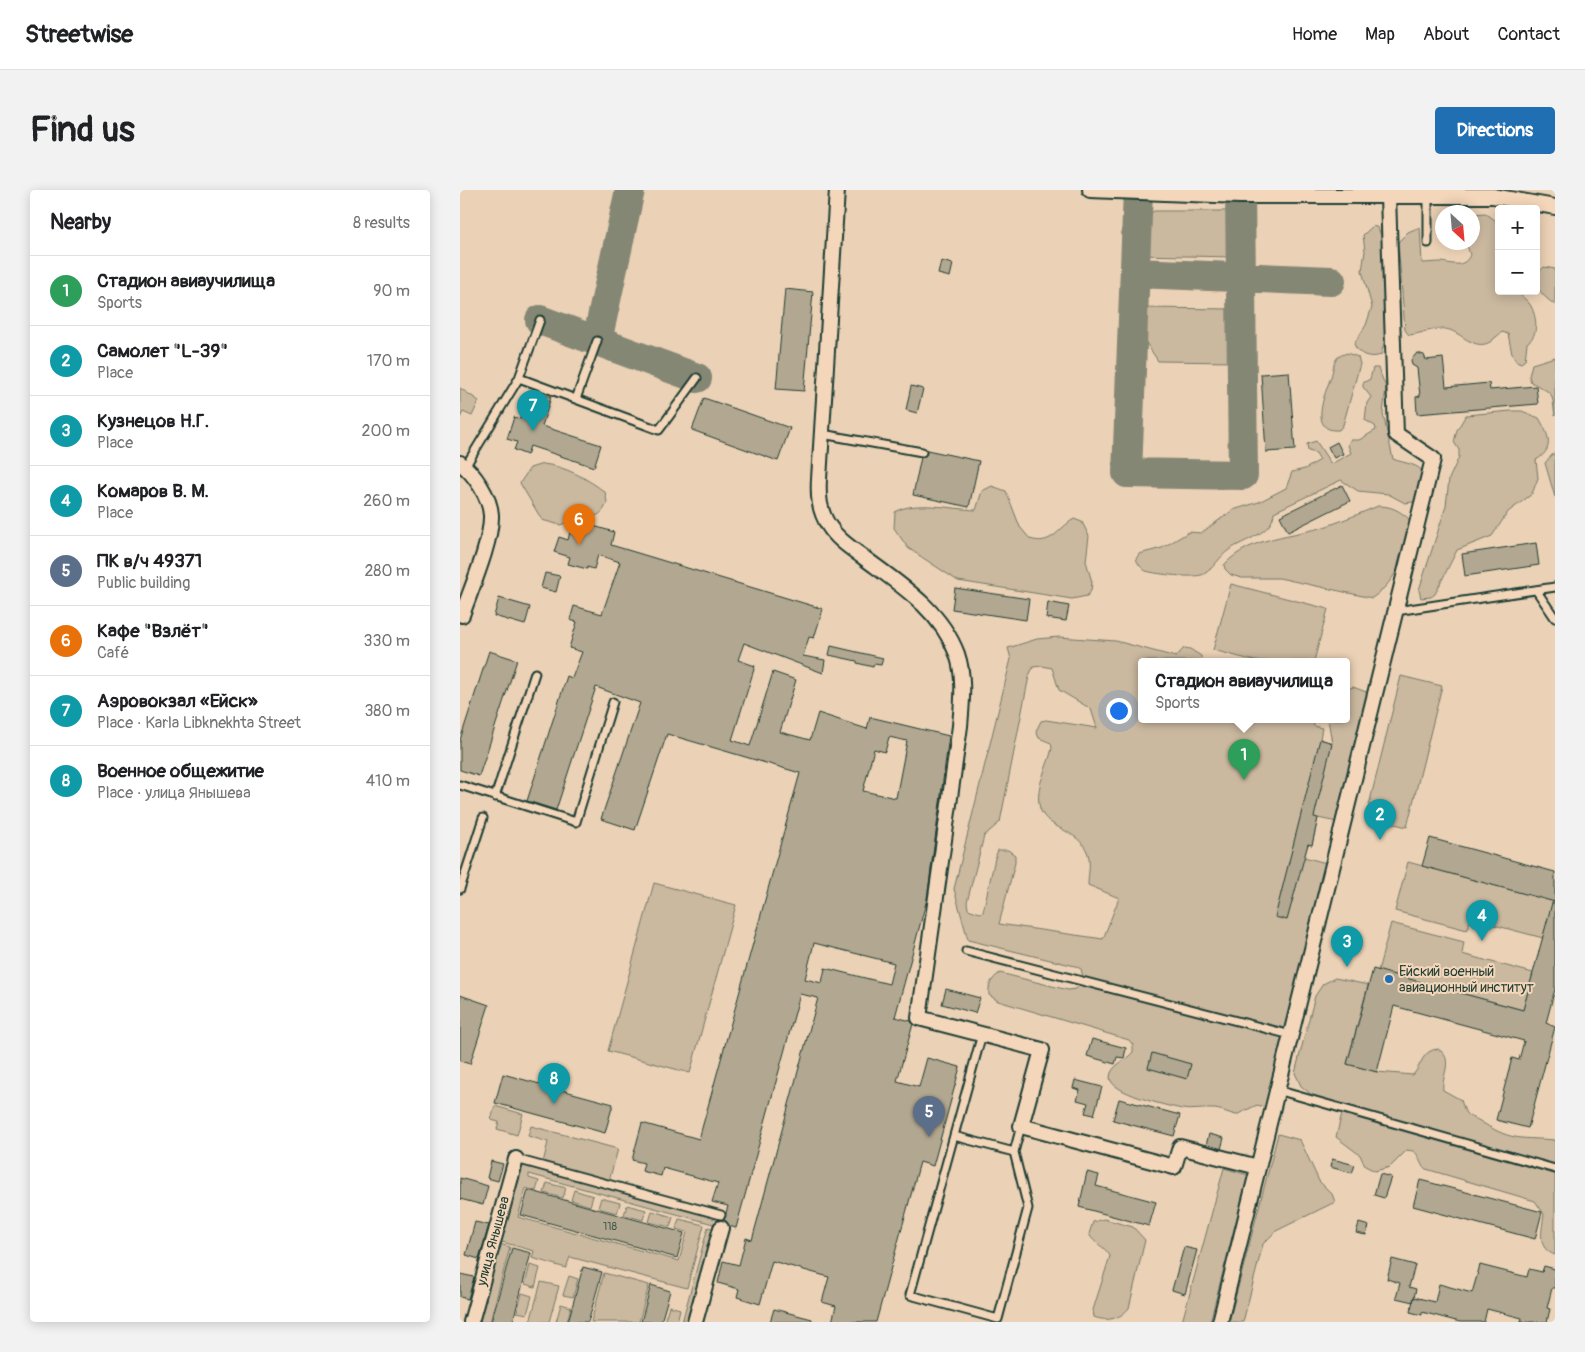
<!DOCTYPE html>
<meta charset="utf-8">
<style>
:root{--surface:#fff;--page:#f2f2f2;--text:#202124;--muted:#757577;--line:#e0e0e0;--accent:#1f6fb2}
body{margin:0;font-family:Pangolin,sans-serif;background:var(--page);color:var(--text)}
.controls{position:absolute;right:15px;top:15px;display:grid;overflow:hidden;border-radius:5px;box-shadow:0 2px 12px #0003}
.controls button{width:45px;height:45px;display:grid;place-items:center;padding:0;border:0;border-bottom:1px solid var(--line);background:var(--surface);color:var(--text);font:25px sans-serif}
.compass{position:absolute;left:975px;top:15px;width:45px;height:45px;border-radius:50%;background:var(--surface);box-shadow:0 2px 12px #0003;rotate:154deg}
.you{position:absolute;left:658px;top:520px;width:18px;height:18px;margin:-12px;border:4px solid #fff;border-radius:50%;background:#1a73e8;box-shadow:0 0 0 8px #1a73e833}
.badge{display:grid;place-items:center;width:32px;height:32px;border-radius:50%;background:var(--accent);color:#fff;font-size:16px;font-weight:700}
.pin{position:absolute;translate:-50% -41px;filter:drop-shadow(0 1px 2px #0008)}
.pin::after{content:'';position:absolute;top:26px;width:18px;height:15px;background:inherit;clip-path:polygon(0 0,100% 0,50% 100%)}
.popup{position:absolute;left:678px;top:468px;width:212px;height:65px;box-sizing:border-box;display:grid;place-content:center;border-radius:5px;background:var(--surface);filter:drop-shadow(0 1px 4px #0005);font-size:16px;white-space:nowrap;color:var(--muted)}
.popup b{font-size:19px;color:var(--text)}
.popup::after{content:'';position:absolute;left:50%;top:100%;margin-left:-10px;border:10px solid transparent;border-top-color:var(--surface)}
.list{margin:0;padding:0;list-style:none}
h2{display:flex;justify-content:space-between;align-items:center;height:65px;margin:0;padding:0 20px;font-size:21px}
h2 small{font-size:16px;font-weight:400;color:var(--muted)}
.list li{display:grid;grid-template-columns:32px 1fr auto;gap:15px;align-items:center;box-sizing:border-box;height:70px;padding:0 20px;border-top:1px solid var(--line)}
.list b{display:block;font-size:19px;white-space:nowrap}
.list p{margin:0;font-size:16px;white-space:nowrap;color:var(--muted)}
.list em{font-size:16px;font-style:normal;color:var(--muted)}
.map{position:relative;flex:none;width:1095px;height:1132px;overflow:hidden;border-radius:5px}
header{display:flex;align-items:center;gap:30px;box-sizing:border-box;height:70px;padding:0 25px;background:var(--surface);border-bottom:1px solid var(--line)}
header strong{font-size:24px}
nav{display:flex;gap:28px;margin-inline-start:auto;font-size:18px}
.intro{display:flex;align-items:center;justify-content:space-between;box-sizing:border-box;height:120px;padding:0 30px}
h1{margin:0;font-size:35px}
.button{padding:12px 22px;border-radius:5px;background:var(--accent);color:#fff;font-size:18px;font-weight:700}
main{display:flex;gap:30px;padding:0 30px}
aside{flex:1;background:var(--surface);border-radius:5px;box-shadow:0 2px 12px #0003}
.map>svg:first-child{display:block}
.green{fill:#cab89f;stroke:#747a6a;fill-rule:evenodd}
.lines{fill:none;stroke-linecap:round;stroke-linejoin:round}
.taxiway{stroke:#858774;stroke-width:30}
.building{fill:#b2a790;stroke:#1f3d34;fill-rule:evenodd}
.service-casing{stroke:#1f3d34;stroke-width:11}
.minor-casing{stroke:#1f3d34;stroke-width:18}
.service{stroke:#f4d7ba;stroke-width:7}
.minor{stroke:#f4d7ba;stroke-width:14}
.poi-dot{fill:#1f6fb2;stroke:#f4d7ba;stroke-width:2}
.labels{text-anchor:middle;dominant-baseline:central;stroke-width:4;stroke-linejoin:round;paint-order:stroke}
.number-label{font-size:11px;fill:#44584b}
.poi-label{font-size:14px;fill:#1f3d34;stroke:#f4d7ba;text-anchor:start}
.street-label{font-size:14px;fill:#1f3d34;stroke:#f4d7ba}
</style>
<header>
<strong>Streetwise</strong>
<nav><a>Home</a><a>Map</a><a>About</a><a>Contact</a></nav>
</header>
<div class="intro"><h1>Find us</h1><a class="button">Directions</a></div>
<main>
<aside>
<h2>Nearby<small>8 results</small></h2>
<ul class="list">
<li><span class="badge" style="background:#2e9e5b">1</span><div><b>Стадион авиаучилища</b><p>Sports</p></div><em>90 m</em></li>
<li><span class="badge" style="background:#0f9aa8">2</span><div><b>Самолет &quot;L-39&quot;</b><p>Place</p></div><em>170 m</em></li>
<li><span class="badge" style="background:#0f9aa8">3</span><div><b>Кузнецов Н.Г.</b><p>Place</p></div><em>200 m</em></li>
<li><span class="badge" style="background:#0f9aa8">4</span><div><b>Комаров В. М.</b><p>Place</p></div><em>260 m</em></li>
<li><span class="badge" style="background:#5c6f8a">5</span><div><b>ПК в/ч 49371</b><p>Public building</p></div><em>280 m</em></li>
<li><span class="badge" style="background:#e8710a">6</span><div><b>Кафе &quot;Взлёт&quot;</b><p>Café</p></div><em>330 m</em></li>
<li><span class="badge" style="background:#0f9aa8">7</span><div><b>Аэровокзал «Ейск»</b><p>Place · Karla Libknekhta Street</p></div><em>380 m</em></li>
<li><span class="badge" style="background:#0f9aa8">8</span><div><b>Военное общежитие</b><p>Place · улица Янышева</p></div><em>410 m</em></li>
</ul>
</aside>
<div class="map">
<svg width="1095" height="1132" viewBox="0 0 1095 1132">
<rect width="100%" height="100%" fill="#ebd1b5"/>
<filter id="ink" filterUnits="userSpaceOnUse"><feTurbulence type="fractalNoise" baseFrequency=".02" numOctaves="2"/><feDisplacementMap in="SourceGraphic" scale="10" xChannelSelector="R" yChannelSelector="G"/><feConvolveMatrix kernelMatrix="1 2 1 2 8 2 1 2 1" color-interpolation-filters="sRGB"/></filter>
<g filter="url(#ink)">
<path class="green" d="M694 21H772L773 67 679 65 682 29Z
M1025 23 1039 33V101H1056C1060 106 1068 110 1071 116 1077 128 1079 145 1067 153L1065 170 1061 173 1056 171 1052 164 1048 144 1042 142C1038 145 1034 149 1030 152 1013 162 999 139 984 139 973 138 960 144 949 145L945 140 938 52 948 42 960 37 962 73C968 73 976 72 982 72 993 74 1004 78 1010 65L1008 58 1002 53 1012 52 1013 24Z
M913 36 918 38 923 50 926 145 921 165C910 169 898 165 894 154L906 135 912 117 902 81 905 61 903 45Z
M1084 77 1095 79V115C1083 106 1076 100 1076 85Z
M679 118 776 119 775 172 698 171 677 139Z
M887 163 898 167 900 174 883 235 879 240C848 243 865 203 871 187 873 181 873 174 877 168 879 166 884 164 887 163Z
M1095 167V226C1091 199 1095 206 1071 192L1069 186 1072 174Z
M913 178H918L926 197 923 224 933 269C945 274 959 273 965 285L958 308 953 312 945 313 928 304 898 301 881 290 814 322C813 344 785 349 769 360 760 366 753 379 744 384 735 389 696 384 686 381 682 379 678 374 676 369L679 364 702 358 729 342 741 343 773 320 799 312 826 298 832 282 845 279 860 270 856 263 848 261 847 254 856 251 871 274 891 263 888 255 890 250H899L916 240 915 236 905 230 907 213 911 207 903 197V193L910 189Z
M0 198 19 211 12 226 3 222 0 228Z
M1051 221H1062L1079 228C1089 245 1095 259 1076 270L1078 288 1072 304 1048 322 1032 346 997 360 975 404 971 407 961 408 959 400 986 316 989 289 999 267V260L994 252 997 240 1006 225Z
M1093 264H1095V307L1085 273Z
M83 274C105 276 128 289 145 302L147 312C141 331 129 326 115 329 109 330 105 334 100 335L82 330 60 293 70 278Z
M532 296 546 301 560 337 570 349C592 356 597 339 614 329L622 332 629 346 626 371 632 392 631 401 627 406 612 409 498 391 448 358 434 338 435 322C454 310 492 319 516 320L522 301Z
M918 316C931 316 939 320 949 329 947 360 939 390 912 408L819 388H782L771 385 765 379 764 375C791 346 832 347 867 336 884 330 901 323 918 316Z
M771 394 868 419 854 471H795L753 460Z
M599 447 656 451 716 467 724 458 730 459 741 466 742 471H682V529H852L854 536 862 538 860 549 872 553 868 529H886L887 499 893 497 909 503 877 632 858 628 852 655 848 654 844 667 866 673 806 918 797 915 776 925C768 923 760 919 753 919 743 918 732 921 722 919 708 916 649 903 650 887 651 875 666 871 673 862V855L669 850 538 811 529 805C528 795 531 789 540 783L608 800 616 799C622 793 624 788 621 779L615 776 508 750 494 699 551 469 548 458 577 449ZM582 476 592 478 599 500 631 519 637 538 586 530 581 531 576 541 579 548 591 553 592 558C588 577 576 594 579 614 583 641 619 637 628 664 631 674 628 685 628 695L659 708 643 749 539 734 555 673V665L548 660H538L535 668 523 722 520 723 508 719 507 712 524 646 540 632 569 486 573 477Z
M941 486 982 496 947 637 906 627Z
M948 672 1093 711 1083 748 1011 729 1007 740 935 721Z
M194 693 276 715 230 883 148 861Z
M931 733 1004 752 1002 764 1073 783 1063 820 918 781Z
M875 788 908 795 887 874 917 882 953 885C962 875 962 860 978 859 995 869 981 886 983 900L1001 910C1008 932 1006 922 1023 933 1053 952 1062 947 1095 950V1065C1076 1058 1082 1041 1084 1024L1075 1011 966 979C958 974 961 965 953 961L947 960 930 977 915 981 905 976 900 965 876 947 884 915 853 906 841 896 835 883 855 806 863 794Z
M35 916 63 924 57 945 37 939 39 932 31 930Z
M71 936 158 959 149 991 83 973 88 952 68 946Z
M818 944 840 950 859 991 872 1004 875 1012 816 1041 803 1054 783 1132H769Z
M59 974 259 1028 257 1035 69 984V988L79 991 76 1001 66 998 58 1027 219 1071 227 1042 216 1039 219 1029 244 1035 227 1098 110 1067 106 1078 72 1068 74 1061 38 1051Z
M764 978 788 985 750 1132H722Z
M87 993 106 998 103 1008 84 1003Z
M114 1000 133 1006 130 1016 111 1010Z
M141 1008 160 1013 157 1023 138 1018Z
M167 1015 186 1020 183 1030 164 1025Z
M192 1021 213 1027 210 1037 189 1032Z
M644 1029 673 1037 685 1050 669 1118C660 1129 647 1132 634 1127L633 1120 650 1066C645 1056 634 1054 629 1044L633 1032Z
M248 1037 255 1039 229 1132H222Z
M39 1054 50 1057 30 1132H17Z
M70 1075 80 1078 75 1097 65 1094Z
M144 1083 189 1095 179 1132H131Z
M109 1086 118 1089 113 1107 103 1105Z
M81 1092 99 1096 89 1132H70Z
M62 1103 72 1106 67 1124 57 1122Z
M101 1114 111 1117 107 1132H96Z
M209 1116 220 1119 217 1132H204Z"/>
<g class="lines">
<path class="taxiway" d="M678 0 667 283 783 285 780 0
M675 83 871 91
M80 130 237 188
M137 151 170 0"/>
</g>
<path class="building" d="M481 71 493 74 490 87 478 84Z
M325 99 353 102 344 201 316 199Z
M957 163 964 165 966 170 983 168 986 197 1029 193 1030 200 1076 196 1078 214 957 224 956 207 960 206 957 178 952 175 951 170Z
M829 182 835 260 806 262 801 184Z
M451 196 463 199 457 223 446 220Z
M69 200 91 207 82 236 141 255 134 277 70 256 67 265 54 260 57 252 47 249 54 227 60 229Z
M244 208 330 238 318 271 232 240Z
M877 252 883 264 874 268 868 257Z
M467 260 519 271 509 317 453 305 461 267 466 265Z
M882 295 890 311 828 342 820 326Z
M113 330 154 342 151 355 363 419 354 448 349 447 343 466 365 470 363 483 284 453 278 470 295 476 272 550 290 556 313 482 336 490 320 542 350 550 358 523 407 539 410 527 489 546 467 709 435 827 451 831 453 834 437 891 459 897 467 868 500 877 473 976 460 972 416 1132H372L376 1116 362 1112 369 1087 312 1071 300 1114 277 1107 279 1099 258 1093 263 1071 279 1075 286 1048 292 1050 358 808 340 804 276 1038 269 1036 264 1030 268 1016 252 1012 258 993 203 978 201 986 182 981 184 973 172 970 182 933 239 949 340 583 207 544 175 640 141 629 180 513 136 497 96 620 67 611 107 486 112 488 122 462 109 458 117 432 110 430 114 416 142 424 160 372 138 365 134 379 127 377V379L108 374 110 367 94 362 99 347 108 350ZM429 547 447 551 436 608 403 601 414 559 425 562ZM354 753 434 773 429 794 365 778 362 793 345 789Z
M1076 353 1079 375 1005 386 1002 364Z
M85 383 100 386 96 402 81 398Z
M495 398 569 409 566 430 492 419Z
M39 408 70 417 65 435 34 426Z
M588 412 609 416 606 431 586 428Z
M371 456 423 468 421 475 414 474 413 477 397 473V471L369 465Z
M29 461 57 470 19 586 0 580V550Z
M860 549 872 553 854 627 858 628 852 655 848 654 827 730 815 727Z
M970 648 1095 682V712L962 676Z
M1092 713H1095V799L1086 833 1095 837 1068 938 1036 930 1052 868 1059 870 1064 851 934 816 917 882 887 874 913 779 1063 820Z
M486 799 520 808 515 823 482 814Z
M0 805 29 815 10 874 0 871Z
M632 849 666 858 664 868 657 867 655 874 627 866Z
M692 863 731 874 727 889 688 878Z
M43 884 153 914 145 943 35 913Z
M615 890 642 897 634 925 625 923 628 913 617 910 620 900 613 898Z
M659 909 720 925 714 946 653 930Z
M749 944 764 948 761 959 746 955Z
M872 969 895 975 892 983 870 977Z
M31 971 43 974 38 991 27 988Z
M627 982 639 985 636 996 696 1012 689 1036 619 1017Z
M920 984 931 987 924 1008 914 1005Z
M0 988 28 996 23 1015 0 1009Z
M960 990 1082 1022 1075 1049 953 1016Z
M68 1000 224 1043 217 1068 61 1025Z
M15 1032 29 1035 19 1069 6 1065Z
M899 1033 909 1036 906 1045 896 1043Z
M724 1057 737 1060 725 1104 712 1100Z
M52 1058 71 1063 54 1127 52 1132H31Z
M932 1069 955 1075 949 1097 956 1099 953 1112 936 1108 940 1093 927 1089Z
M1020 1075 1067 1087 1069 1079 1082 1082 1084 1076 1095 1079V1098H1092L1087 1118 1090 1119 1087 1132H1061L1062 1128 1027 1119 1024 1132H1000L962 1122V1125L950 1122 954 1107 975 1112 979 1094 1012 1103Z
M123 1077 142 1082 128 1132H108Z
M0 1084 14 1087 8 1109 0 1107Z
M191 1095 210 1101 201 1132H181Z
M314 1119 352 1129V1132H310Z"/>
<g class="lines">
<defs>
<path id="service" d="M968 6V53
M59 188 199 240 237 188
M116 209 137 151
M362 244 462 262
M5 277 59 188 80 130
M1076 400 1095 428
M936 421 1095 397
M0 595 116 632 153 512
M35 607 75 483
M0 699 23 628
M506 761 831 845
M522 844 450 1105 538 1129 568 1018 554 962 561 936
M817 900 1095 979
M494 946 554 962
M56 969 261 1025"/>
<path id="minor" d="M377 0 359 289C358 306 359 321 369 336 377 349 391 358 403 367 439 394 480 419 497 464 505 487 502 512 500 536L459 828 582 860 561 936 714 977 720 957 798 977
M630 0 780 6H1033L1095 17
M0 273C14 283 30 307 31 325 32 351 11 399 2 425
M11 1132 56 969
M235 1132 261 1038
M760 1132 973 269 936 244 928 6"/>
</defs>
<use href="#service" class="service-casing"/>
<use href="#minor" class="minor-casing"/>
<use href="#service" class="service"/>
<use href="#minor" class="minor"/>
</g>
</g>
<circle class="poi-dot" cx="929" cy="789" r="5"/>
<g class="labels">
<g class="number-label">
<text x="150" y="1036">118</text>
</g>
<g class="poi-label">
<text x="939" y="781">Ейский военный<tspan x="939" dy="16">авиационный институт</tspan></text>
</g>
<g class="street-label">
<text transform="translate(33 1051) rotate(-75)">улица Янышева</text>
</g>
</g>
</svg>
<div class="controls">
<button>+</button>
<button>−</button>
</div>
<svg class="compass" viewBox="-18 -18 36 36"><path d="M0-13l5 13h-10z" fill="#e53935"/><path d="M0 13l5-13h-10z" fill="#757577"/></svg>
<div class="you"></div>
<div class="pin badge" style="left:784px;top:590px;background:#2e9e5b">1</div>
<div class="popup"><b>Стадион авиаучилища</b>Sports</div>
<div class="pin badge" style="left:920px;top:650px;background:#0f9aa8">2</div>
<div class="pin badge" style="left:887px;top:777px;background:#0f9aa8">3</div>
<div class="pin badge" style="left:1022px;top:751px;background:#0f9aa8">4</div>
<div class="pin badge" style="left:469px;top:947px;background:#5c6f8a">5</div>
<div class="pin badge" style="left:119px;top:355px;background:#e8710a">6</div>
<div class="pin badge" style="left:73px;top:241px;background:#0f9aa8">7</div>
<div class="pin badge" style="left:94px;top:914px;background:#0f9aa8">8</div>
</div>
</main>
